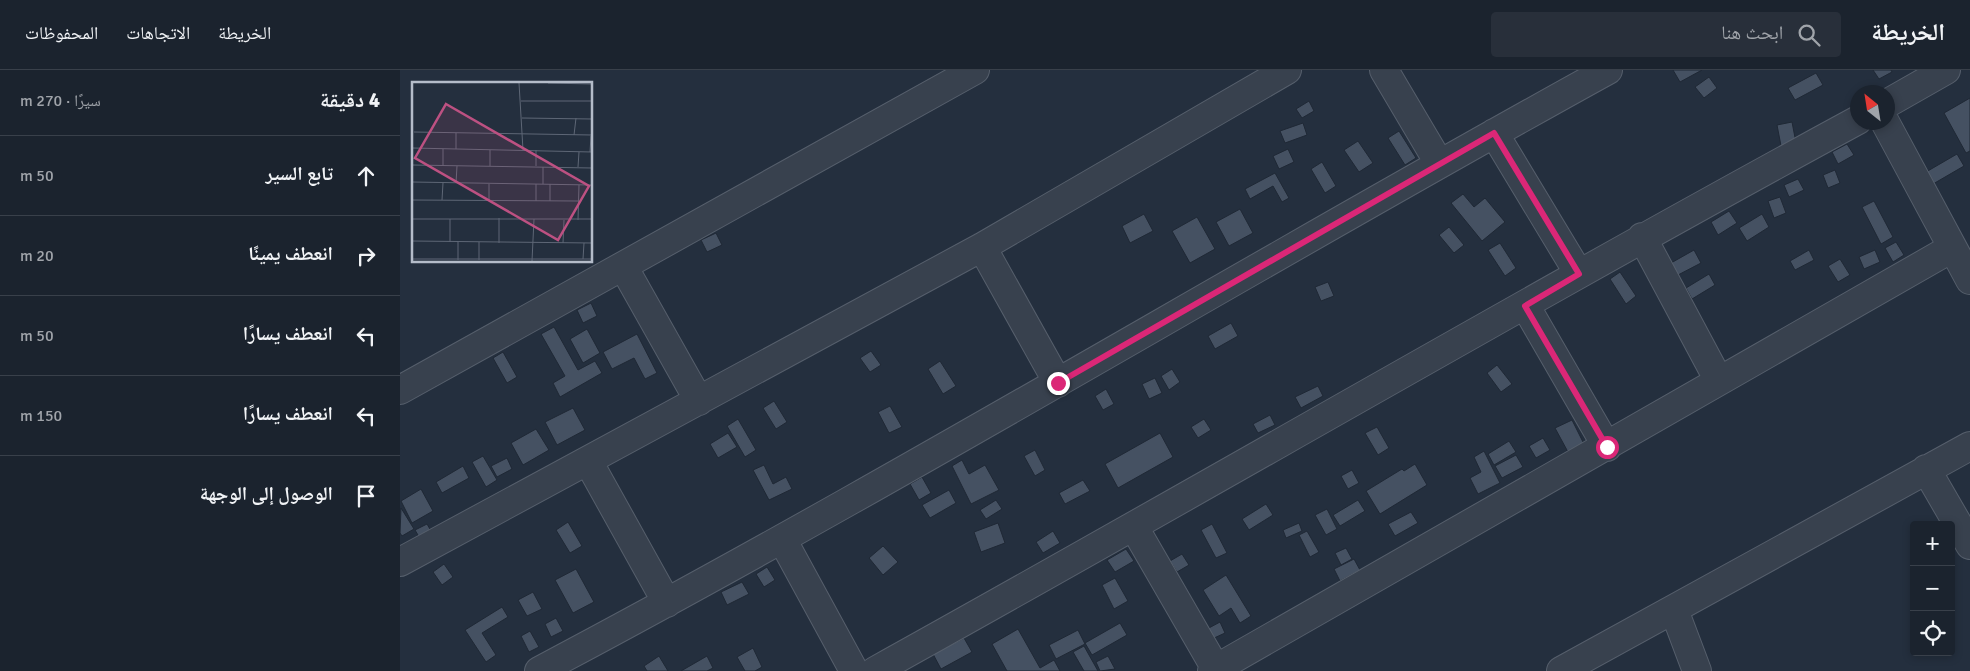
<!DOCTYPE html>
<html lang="ar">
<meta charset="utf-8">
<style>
:root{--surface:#1b232e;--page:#282f3a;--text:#f1f3f6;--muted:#a0a4aa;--line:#39404a}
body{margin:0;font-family:Signika,"Noto Naskh Arabic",sans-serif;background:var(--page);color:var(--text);direction:rtl}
.controls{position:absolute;right:15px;bottom:15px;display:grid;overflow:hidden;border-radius:5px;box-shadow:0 2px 8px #0003}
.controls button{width:45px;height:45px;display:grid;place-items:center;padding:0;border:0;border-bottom:1px solid var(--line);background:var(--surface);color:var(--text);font:25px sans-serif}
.compass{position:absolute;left:1450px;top:15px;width:45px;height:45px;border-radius:50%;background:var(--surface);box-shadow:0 2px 8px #0003;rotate:330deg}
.stop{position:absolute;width:15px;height:15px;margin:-11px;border:4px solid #db2777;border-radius:50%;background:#fff}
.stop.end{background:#db2777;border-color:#fff;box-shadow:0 1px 5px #0008}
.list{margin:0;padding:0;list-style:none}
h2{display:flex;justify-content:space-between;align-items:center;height:65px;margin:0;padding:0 20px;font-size:21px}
h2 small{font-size:16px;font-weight:400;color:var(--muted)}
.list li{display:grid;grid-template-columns:32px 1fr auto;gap:15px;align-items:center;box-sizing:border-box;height:80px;padding:0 20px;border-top:1px solid var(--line)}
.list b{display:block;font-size:19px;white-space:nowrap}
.list em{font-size:16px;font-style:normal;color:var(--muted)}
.icon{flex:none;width:28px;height:28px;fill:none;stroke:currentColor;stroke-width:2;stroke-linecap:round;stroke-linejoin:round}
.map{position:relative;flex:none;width:1570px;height:601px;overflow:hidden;direction:ltr}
header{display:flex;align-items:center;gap:30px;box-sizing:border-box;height:70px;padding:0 25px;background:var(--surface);border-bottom:1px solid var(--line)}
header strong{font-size:24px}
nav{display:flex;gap:28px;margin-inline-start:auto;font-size:18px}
.search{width:350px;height:45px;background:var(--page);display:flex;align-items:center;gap:12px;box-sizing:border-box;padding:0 18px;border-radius:5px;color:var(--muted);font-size:19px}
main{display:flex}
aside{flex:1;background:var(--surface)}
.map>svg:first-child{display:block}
.building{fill:#455162;stroke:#1f2835}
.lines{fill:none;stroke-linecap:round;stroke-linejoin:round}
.minor-casing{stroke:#565f6c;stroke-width:30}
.minor{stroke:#38414e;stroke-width:28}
.route{stroke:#db2777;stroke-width:6}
.inset-road{fill:none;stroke:#5e6776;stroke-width:1}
.view{fill:#bd5182;fill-opacity:0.15;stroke:#bd5182;stroke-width:2.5}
.inset-edge{fill:none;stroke:#b4bcc9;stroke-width:2.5}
</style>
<header>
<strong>الخريطة</strong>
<div class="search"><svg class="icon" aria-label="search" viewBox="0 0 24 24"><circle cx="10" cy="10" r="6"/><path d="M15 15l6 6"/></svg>ابحث هنا</div>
<nav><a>الخريطة</a><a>الاتجاهات</a><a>المحفوظات</a></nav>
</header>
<main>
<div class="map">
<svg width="1570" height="601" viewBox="0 0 1570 601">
<rect width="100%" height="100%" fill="#242f3e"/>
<path class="building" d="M1273 0H1302L1280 12Z
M1473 0H1491L1492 2 1479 9Z
M1416 3 1423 15 1395 30 1388 18Z
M1309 7 1317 18 1304 28 1295 17Z
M1570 28V81L1566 83 1544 43Z
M909 31 914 41 902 48 896 39Z
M1392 52 1397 78 1382 81 1377 55Z
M903 53 907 65 885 73 880 61Z
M999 61 1016 88 1005 95 988 68Z
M958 71 973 93 959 102 944 80Z
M1447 74 1454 85 1438 94 1432 82Z
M888 79 894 92 879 99 873 86Z
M1557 84 1564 96 1533 114 1526 102Z
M922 92 936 116 925 123 911 99Z
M1435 100 1440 113 1428 118 1423 105Z
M875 103 889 128 882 132 873 116 850 129 845 119Z
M1398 109 1404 120 1389 127 1384 115Z
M1063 124 1074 137 1085 128 1105 152 1082 171 1051 133Z
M1380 127 1386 143 1374 148 1368 131Z
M1474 131 1493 167 1481 174 1462 137Z
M840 139 853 163 829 176 816 152Z
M1329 141 1337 153 1318 165 1311 152Z
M744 144 753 161 730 173 722 156Z
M1362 144 1369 157 1347 171 1339 158Z
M797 147 815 179 790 193 772 161Z
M1049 157 1064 175 1054 183 1039 165Z
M316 163 322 175 307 182 301 170Z
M1496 172 1504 185 1493 192 1485 178Z
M1100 173 1116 198 1105 206 1088 180Z
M1294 180 1301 193 1278 205 1271 193Z
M1409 180 1414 190 1395 200 1390 191Z
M1475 180 1480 192 1464 199 1459 187Z
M1440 189 1450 205 1438 212 1428 196Z
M1220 202 1236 226 1226 234 1210 209Z
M1309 204 1315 215 1292 229 1286 218Z
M928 212 934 226 921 231 915 217Z
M191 233 197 246 183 253 177 240Z
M831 253 838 266 815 279 808 266Z
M154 257 178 300 195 291 202 303 160 327 153 313 165 306 141 264Z
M187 259 200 283 183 293 170 269Z
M237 264 257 303 245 309 234 288 212 299 203 282Z
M471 281 481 295 470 302 460 288Z
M103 282 117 307 107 313 93 288Z
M540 291 556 316 543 324 528 299Z
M1097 295 1112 314 1101 322 1087 303Z
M772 299 780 312 769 320 761 306Z
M755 308 762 323 749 329 742 314Z
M918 316 923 326 901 338 895 327Z
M706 319 714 334 703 340 695 326Z
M374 331 387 352 376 359 363 338Z
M490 336 502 357 489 363 478 342Z
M173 338 185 360 157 375 145 352Z
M870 345 875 355 858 363 853 354Z
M338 349 356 380 345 387 327 356Z
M804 349 811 360 798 368 791 357Z
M1172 350 1184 374 1168 382 1155 358Z
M977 357 989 378 978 385 965 363Z
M136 359 149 380 123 395 111 373Z
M328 363 337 377 318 388 310 374Z
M760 363 773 387 718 418 705 394Z
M1143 368 1150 380 1136 388 1129 376Z
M1109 371 1116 382 1094 395 1088 384Z
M635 380 645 400 635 406 624 386Z
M1084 381 1100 413 1078 424 1070 408 1081 402 1074 387Z
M1116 385 1123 397 1102 408 1095 396Z
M83 386 97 410 86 417 72 392Z
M107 388 112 399 97 407 91 396Z
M562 390 569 404 585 395 599 420 571 434 552 396Z
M1015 394 1027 415 980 444 966 421 1002 399 1004 401Z
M364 395 373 414 386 407 392 419 369 430 353 400Z
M63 396 69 408 42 423 36 412Z
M952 400 959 413 948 419 941 406Z
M522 407 531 423 519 430 510 414Z
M683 410 690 421 665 434 659 423Z
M21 419 33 441 12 453 1 431Z
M549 420 556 433 530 448 522 435Z
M596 430 602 439 586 449 580 440Z
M958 430 965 441 940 456 933 445Z
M866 434 873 445 849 460 842 449Z
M1 438 14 459 2 466 0 463Z
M927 439 937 459 926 465 915 445Z
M1011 442 1018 453 995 466 988 454Z
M168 452 182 476 170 483 156 460Z
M598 453 605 473 581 482 574 462Z
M899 453 902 461 886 468 883 460Z
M27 454 34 466 22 472 15 460Z
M812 454 827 483 816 488 801 460Z
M653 461 660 473 643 483 636 472Z
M907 461 919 482 910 487 899 465Z
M483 476 498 492 483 505 469 488Z
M946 478 952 489 941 495 935 483Z
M726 479 734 491 715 502 707 490Z
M782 484 789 495 777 502 770 491Z
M954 489 960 500 940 511 934 499Z
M44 494 53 507 42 515 33 502Z
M367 497 375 510 364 517 356 504Z
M176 499 194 532 173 543 155 510Z
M826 505 851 546 840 553 831 538 819 546 803 520Z
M715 508 728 531 714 539 702 515Z
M342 512 349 524 327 535 321 522Z
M133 522 142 539 127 546 118 530Z
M102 537 108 547 82 563 96 585 86 592 65 560Z
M156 548 163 561 151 567 145 554Z
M820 552 825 563 812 569 807 559Z
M720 553 727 565 692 585 685 573Z
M618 559 640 598 654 590 660 601H607L592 574Z
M678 560 685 574 656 589 649 575Z
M130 561 139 577 129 582 121 566Z
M564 568 572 582 541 599 533 584Z
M684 576 698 601H684L673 582Z
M353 578 362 597 355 601H345L337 587Z
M259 586 268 601H247L244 596Z
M307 586 313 598 307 601H281Z
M708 586 715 599 700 601 696 592Z"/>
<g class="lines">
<defs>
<path id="minor" d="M984 0 1039 93
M1488 33 1546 0
M1485 52 1570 210
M1094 63 1179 204
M1242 167 1319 311
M582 177 658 313
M223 196 299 331
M1125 235 1207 377
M0 320 575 0
M188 391 267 533
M1526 399 1570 475
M734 457 816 599
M382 469 454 601
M0 492 582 177 887 0
M1274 540 1297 601
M139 601C500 410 850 197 1208 0
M475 601C803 419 1128 229 1458 50
M812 601 1552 178
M1161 601 1570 376"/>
</defs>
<use href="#minor" class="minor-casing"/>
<use href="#minor" class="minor"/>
</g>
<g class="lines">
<path class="route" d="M658 313 1094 63 1179 204 1125 236 1207 377"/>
</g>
<g transform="translate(12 12)">
<rect width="180" height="180" fill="#242f3e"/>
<path class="inset-road" d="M107 1 111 68M136 1 180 2M109 19H180M110 36 180 37M2 50 180 53M162 53 164 36M0 66 180 70M44 67V51M124 68V84M178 70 179 54M0 83 180 86M31 84V67M78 84V68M131 85V102M166 85 167 70M0 100 180 103M44 101 45 84M77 102V118M124 102V119M0 118 166 119M30 118 31 101M138 119V102M87 136V161M0 137H180M38 137V160M166 138 167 103M0 159 180 161M151 161 152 138M0 177H180M171 177 172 161M46 178V160M67 178V160M120 179 122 137"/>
<path class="view" d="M34 22 177 104 146 158 3 76Z"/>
<rect width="180" height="180" class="inset-edge"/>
</g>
</svg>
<div class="controls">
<button>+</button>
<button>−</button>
<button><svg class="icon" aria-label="locate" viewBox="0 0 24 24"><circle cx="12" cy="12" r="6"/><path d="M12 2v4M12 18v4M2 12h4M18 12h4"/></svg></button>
</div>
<svg class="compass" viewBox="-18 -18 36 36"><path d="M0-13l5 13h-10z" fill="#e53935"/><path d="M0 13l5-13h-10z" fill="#a0a4aa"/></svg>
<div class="stop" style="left:1207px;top:377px"></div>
<div class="stop end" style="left:658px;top:313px"></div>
</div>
<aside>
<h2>4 دقيقة<small>سيرًا · 270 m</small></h2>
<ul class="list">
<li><svg class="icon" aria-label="ahead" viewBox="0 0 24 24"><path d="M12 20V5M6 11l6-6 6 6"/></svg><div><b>تابع السير</b></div><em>50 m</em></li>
<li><svg class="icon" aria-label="right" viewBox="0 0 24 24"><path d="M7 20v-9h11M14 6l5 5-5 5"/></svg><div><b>انعطف يمينًا</b></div><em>20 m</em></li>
<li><svg class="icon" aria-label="left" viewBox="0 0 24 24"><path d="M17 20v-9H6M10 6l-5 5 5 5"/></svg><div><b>انعطف يسارًا</b></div><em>50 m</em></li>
<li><svg class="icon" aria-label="left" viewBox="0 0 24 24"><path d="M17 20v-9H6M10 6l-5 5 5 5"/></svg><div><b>انعطف يسارًا</b></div><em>150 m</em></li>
<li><svg class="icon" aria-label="arrive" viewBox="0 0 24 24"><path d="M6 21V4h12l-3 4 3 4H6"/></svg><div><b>الوصول إلى الوجهة</b></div></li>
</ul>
</aside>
</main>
